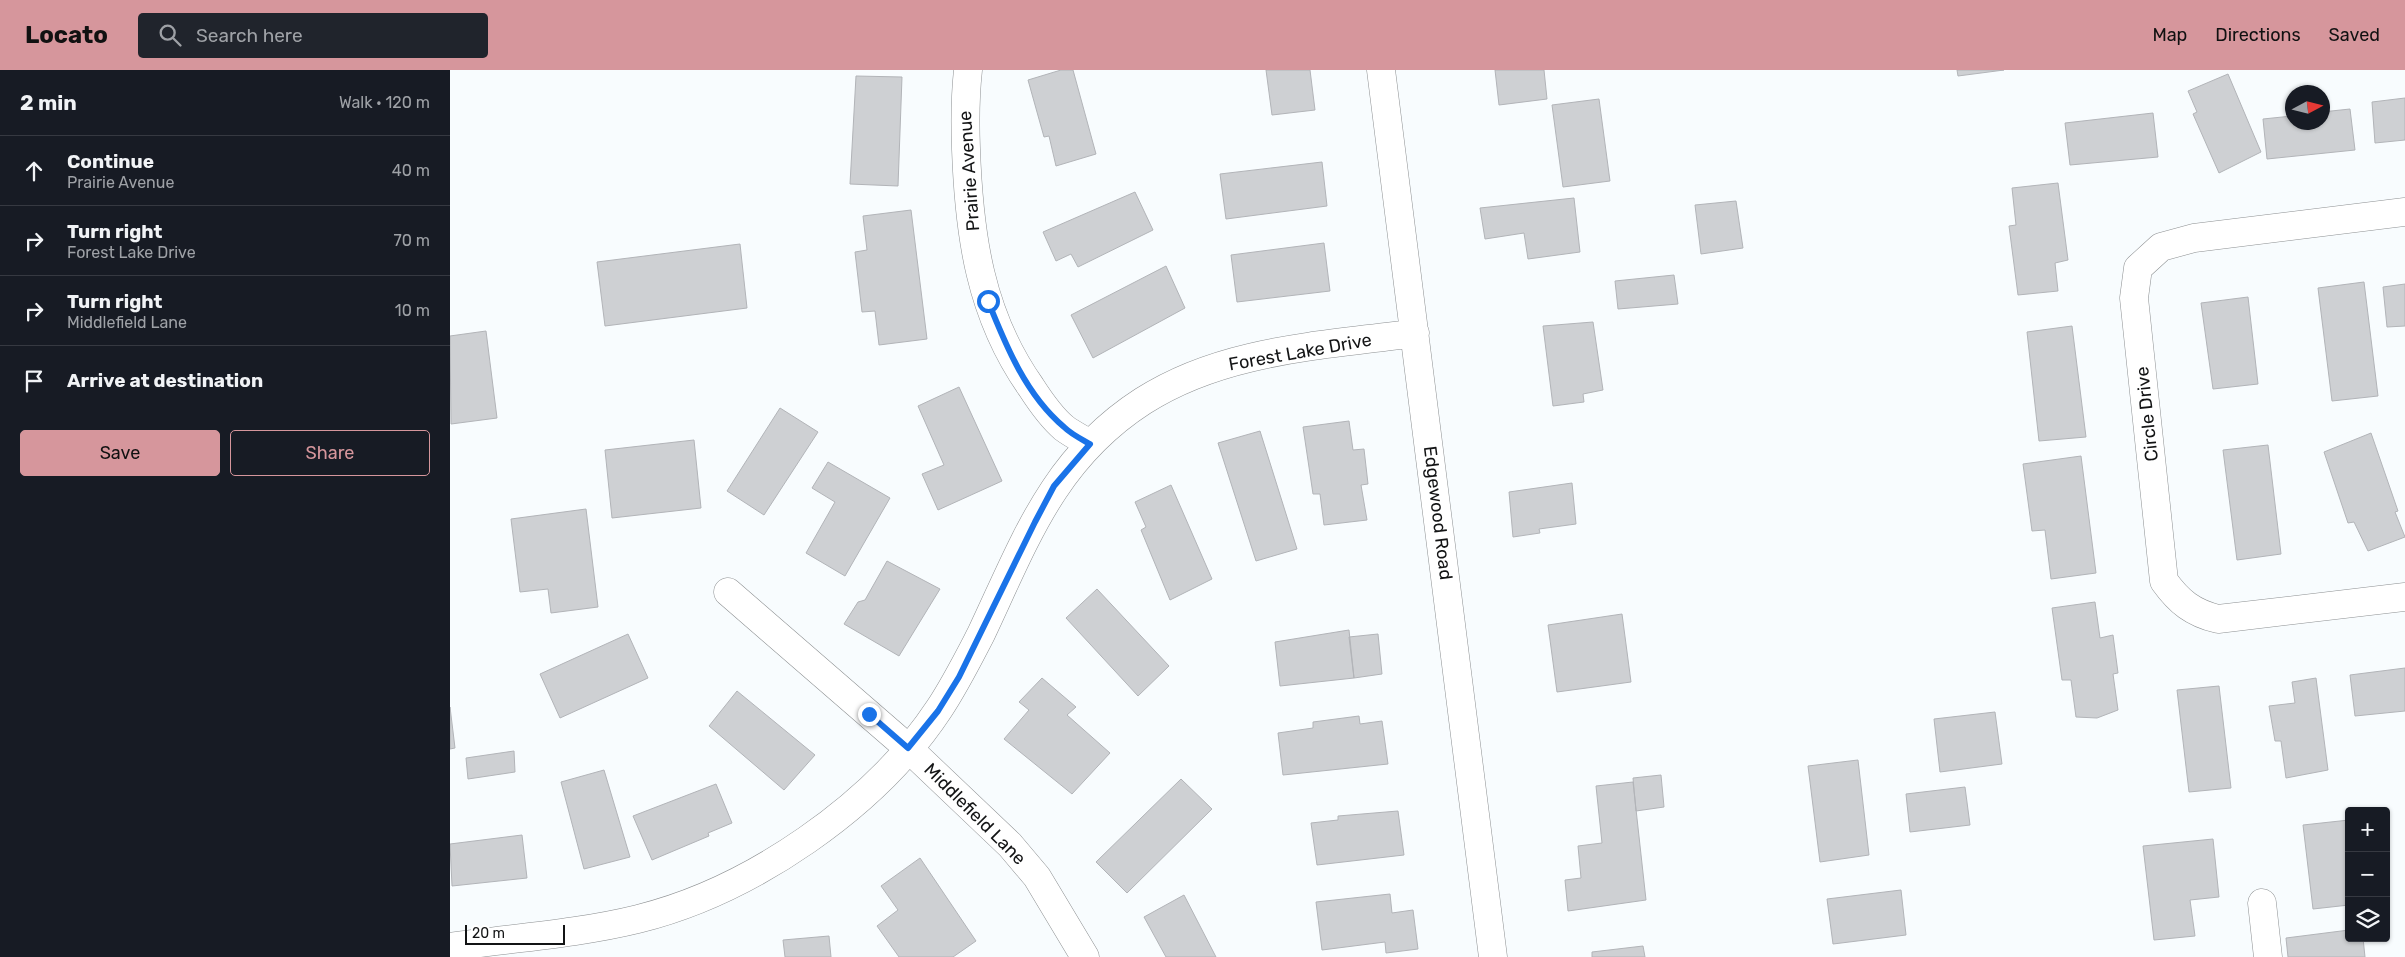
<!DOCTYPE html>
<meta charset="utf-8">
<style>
:root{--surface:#171b24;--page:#20242c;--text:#f1f3f6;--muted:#9ea1a6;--line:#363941;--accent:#d6969c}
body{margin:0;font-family:Rubik,sans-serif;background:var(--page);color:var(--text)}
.controls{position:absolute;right:15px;bottom:15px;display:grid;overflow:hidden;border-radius:5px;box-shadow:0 1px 4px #0004}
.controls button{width:45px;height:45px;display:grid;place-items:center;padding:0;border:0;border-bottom:1px solid var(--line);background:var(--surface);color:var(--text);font:25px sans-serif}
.compass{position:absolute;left:1835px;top:15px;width:45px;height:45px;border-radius:50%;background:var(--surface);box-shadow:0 1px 4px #0004;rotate:83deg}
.scale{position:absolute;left:15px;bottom:12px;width:100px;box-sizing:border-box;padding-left:5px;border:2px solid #131415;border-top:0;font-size:14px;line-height:18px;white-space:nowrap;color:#131415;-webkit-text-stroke:4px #fff;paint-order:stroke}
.stop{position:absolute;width:15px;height:15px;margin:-11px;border:4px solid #1a73e8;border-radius:50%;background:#fff}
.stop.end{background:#1a73e8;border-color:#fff;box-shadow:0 1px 5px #0008}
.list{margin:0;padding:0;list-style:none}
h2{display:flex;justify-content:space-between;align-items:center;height:65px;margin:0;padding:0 20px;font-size:21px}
h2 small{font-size:16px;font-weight:400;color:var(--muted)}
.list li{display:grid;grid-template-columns:32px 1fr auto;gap:15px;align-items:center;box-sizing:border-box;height:70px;padding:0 20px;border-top:1px solid var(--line)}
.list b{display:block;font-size:19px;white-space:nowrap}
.list p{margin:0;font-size:16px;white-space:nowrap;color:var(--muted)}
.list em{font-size:16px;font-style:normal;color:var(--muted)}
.actions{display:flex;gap:10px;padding:15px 20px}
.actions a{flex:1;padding:11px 0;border:1px solid var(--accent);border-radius:5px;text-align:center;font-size:18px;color:var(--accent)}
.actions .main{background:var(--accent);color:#111}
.icon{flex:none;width:28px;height:28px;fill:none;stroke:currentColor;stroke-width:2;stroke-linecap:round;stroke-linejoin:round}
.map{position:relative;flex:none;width:1955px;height:887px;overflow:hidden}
header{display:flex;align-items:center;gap:30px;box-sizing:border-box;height:70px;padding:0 25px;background:var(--accent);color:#111}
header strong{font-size:24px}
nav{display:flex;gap:28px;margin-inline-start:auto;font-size:18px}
.search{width:350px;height:45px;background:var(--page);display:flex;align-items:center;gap:12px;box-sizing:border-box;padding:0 18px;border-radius:5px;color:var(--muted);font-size:19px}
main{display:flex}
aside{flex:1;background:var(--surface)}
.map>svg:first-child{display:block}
.building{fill:#ced0d3;stroke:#b2b4b8}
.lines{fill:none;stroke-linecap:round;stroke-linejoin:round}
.minor-casing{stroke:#8d9092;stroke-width:29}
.minor{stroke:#fff;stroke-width:28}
.route{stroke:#1a73e8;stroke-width:6}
.labels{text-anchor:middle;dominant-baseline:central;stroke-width:5;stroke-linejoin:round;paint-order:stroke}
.street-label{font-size:18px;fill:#131415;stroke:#fff}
</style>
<header>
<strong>Locato</strong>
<div class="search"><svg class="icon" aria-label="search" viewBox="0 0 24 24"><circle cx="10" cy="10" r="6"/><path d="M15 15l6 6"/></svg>Search here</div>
<nav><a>Map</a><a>Directions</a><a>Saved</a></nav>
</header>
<main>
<aside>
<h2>2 min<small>Walk · 120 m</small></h2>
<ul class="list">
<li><svg class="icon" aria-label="ahead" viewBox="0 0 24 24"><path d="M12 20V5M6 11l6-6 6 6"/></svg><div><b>Continue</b><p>Prairie Avenue</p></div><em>40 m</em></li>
<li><svg class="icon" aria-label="right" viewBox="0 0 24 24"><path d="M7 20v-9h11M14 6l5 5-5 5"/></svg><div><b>Turn right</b><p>Forest Lake Drive</p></div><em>70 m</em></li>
<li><svg class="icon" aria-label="right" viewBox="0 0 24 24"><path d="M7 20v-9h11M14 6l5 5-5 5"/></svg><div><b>Turn right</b><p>Middlefield Lane</p></div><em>10 m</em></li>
<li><svg class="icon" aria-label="arrive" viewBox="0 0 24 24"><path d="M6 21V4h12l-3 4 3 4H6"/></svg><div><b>Arrive at destination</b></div></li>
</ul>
<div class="actions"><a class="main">Save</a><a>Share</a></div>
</aside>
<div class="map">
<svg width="1955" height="887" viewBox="0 0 1955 887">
<rect width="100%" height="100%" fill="#f8fcfe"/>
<path class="building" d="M611 0H623L646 84 606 96 599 66 594 67 578 10Z
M816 0H860L865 40 822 45Z
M1045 0H1094L1097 29 1049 35Z
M1507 0H1554L1508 6Z
M1778 4 1811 82 1769 103 1743 44 1747 42 1738 21Z
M406 6 452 7 448 116 400 114Z
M1955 28V70L1925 73 1922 32Z
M1149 29 1160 111 1113 117 1102 35Z
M1900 39 1905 80 1817 89 1813 49 1842 46V52H1872V42Z
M1703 43 1708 87 1620 95 1615 53Z
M872 92 877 136 776 149 770 104Z
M1608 113 1618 190 1605 193 1608 221 1568 225 1559 156 1566 155 1562 118Z
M685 122 703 160 628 197 621 184 606 191 593 162Z
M1124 128 1130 182 1078 189 1074 163 1035 169 1030 138Z
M1286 131 1293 178 1251 184 1245 135Z
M461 140 477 269 429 275 425 241 412 242 405 182 417 180 413 146Z
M874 173 880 221 787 232 781 185Z
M290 174 297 238 155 256 147 192Z
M716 196 735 238 643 288 621 245Z
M1224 205 1228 234 1168 239 1165 211Z
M1914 212 1928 326 1882 331 1868 218Z
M1955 214V256L1937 257 1933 217Z
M1798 227 1808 314 1763 319 1751 233Z
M1143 252 1153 320 1133 324 1134 332 1103 336 1093 256Z
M1622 256 1636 367 1589 371 1577 262Z
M36 261 47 348 1 354 0 266Z
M509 317 552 411 488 440 472 404 494 395 468 336Z
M330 338 368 362 314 445 277 421Z
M899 351 903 380 914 379 918 414 911 415 917 450 874 455 870 424H863L853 357Z
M810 361 847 479 806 491 768 373Z
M1921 363 1948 441 1945 442 1955 467 1918 481 1904 452 1898 453 1874 382Z
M244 370 251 438 162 448 155 380Z
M1818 375 1831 484 1787 490 1773 380Z
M1631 386 1646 503 1601 509 1595 460 1582 461 1573 394Z
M378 392 440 428 395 506 356 483 385 432 362 418Z
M1122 413 1126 454 1089 459 1090 463 1063 467 1059 422Z
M721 415 762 509 720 530 691 460 696 457 685 432Z
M136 439 148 537 101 543 98 519 70 522 61 449Z
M437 491 490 519 449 586 394 554 408 532 415 530Z
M647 519 719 596 688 626 616 548Z
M1645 532 1650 568 1663 565 1668 603 1663 604 1668 640 1647 648 1626 647 1621 610H1612L1602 538Z
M1172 544 1181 612 1107 622 1098 555Z
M899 560 904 608 830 616 825 572Z
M178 564 198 608 110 648 90 604Z
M928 564 932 604 904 608 899 567Z
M1955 598V641L1905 646 1900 605Z
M592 608 626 637 617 645 660 683 622 724 554 669 579 640 569 632Z
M1866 608 1878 700 1836 708 1831 671H1825L1819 636 1845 633 1842 612Z
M1769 616 1781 718 1739 722 1727 620Z
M287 621 365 685 334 720 259 656Z
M0 637 5 678 0 679Z
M1545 642 1552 694 1490 702 1484 649Z
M909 646 910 654 932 651 938 694 833 705 828 663 863 658V652Z
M64 681 65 702 18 709 16 688Z
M1408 690 1419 785 1370 792 1358 696Z
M154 700 180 787 134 799 111 712Z
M1211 705 1214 737 1186 741 1183 708Z
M731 709 762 739 677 823 646 792Z
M1183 712 1196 830 1118 841 1115 810 1131 808 1128 776 1152 773 1146 716Z
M266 714 282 753 258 763 259 766 202 790 183 746Z
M1515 717 1520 755 1460 762 1456 724Z
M948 741 954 785 867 795 861 753 888 750V746Z
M1899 750V835L1863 839 1853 755Z
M72 765 77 808 2 816 0 774Z
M1763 769 1769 827 1740 830 1745 866 1704 870 1693 776Z
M470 788 526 871 503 887H449L427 856 448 840 431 816Z
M1451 820 1456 865 1383 874 1377 829Z
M940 824 942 843 963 840 968 879 936 883 935 872 872 880 866 832Z
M734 825 766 887H716L694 847Z
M1899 860V868H1913L1915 887H1838L1836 868Z
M379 866 381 887H335L333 870Z
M1193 876 1195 887H1142V882Z"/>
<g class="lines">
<defs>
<path id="minor" d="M518 0C515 27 515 52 516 79 519 165 530 245 581 317 590 331 601 347 614 358 622 364 632 369 640 374
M931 0 1043 887
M1955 142 1744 168 1711 177 1688 198 1684 228 1714 511C1729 532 1743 543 1768 549L1955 527
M278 522 458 678 560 775 587 807 635 887
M1812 833 1818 887
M0 877C62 868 127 864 188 849 301 821 425 736 489 639 505 615 518 589 531 564 575 471 603 389 693 331 774 279 873 276 965 263"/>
</defs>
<use href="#minor" class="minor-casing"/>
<use href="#minor" class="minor"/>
</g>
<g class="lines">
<path class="route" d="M419 644 458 678 488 641 509 607 585 452 604 416 640 374C631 369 621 364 614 357 576 325 556 276 538 231"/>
</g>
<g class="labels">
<g class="street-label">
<text transform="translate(519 101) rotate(-94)">Prairie Avenue</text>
<text transform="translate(850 282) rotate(-10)">Forest Lake Drive</text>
<text transform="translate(1697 344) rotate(-96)">Circle Drive</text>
<text transform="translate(988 443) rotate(83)">Edgewood Road</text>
<text transform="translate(525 744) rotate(45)">Middlefield Lane</text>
</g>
</g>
</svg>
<div class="controls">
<button>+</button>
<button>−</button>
<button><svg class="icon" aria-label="layers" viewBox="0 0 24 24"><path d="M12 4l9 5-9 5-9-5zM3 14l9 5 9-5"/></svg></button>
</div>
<svg class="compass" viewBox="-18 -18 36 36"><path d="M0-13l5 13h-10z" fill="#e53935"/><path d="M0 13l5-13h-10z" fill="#9ea1a6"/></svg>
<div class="scale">20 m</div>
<div class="stop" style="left:538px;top:231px"></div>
<div class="stop end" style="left:419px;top:644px"></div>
</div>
</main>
